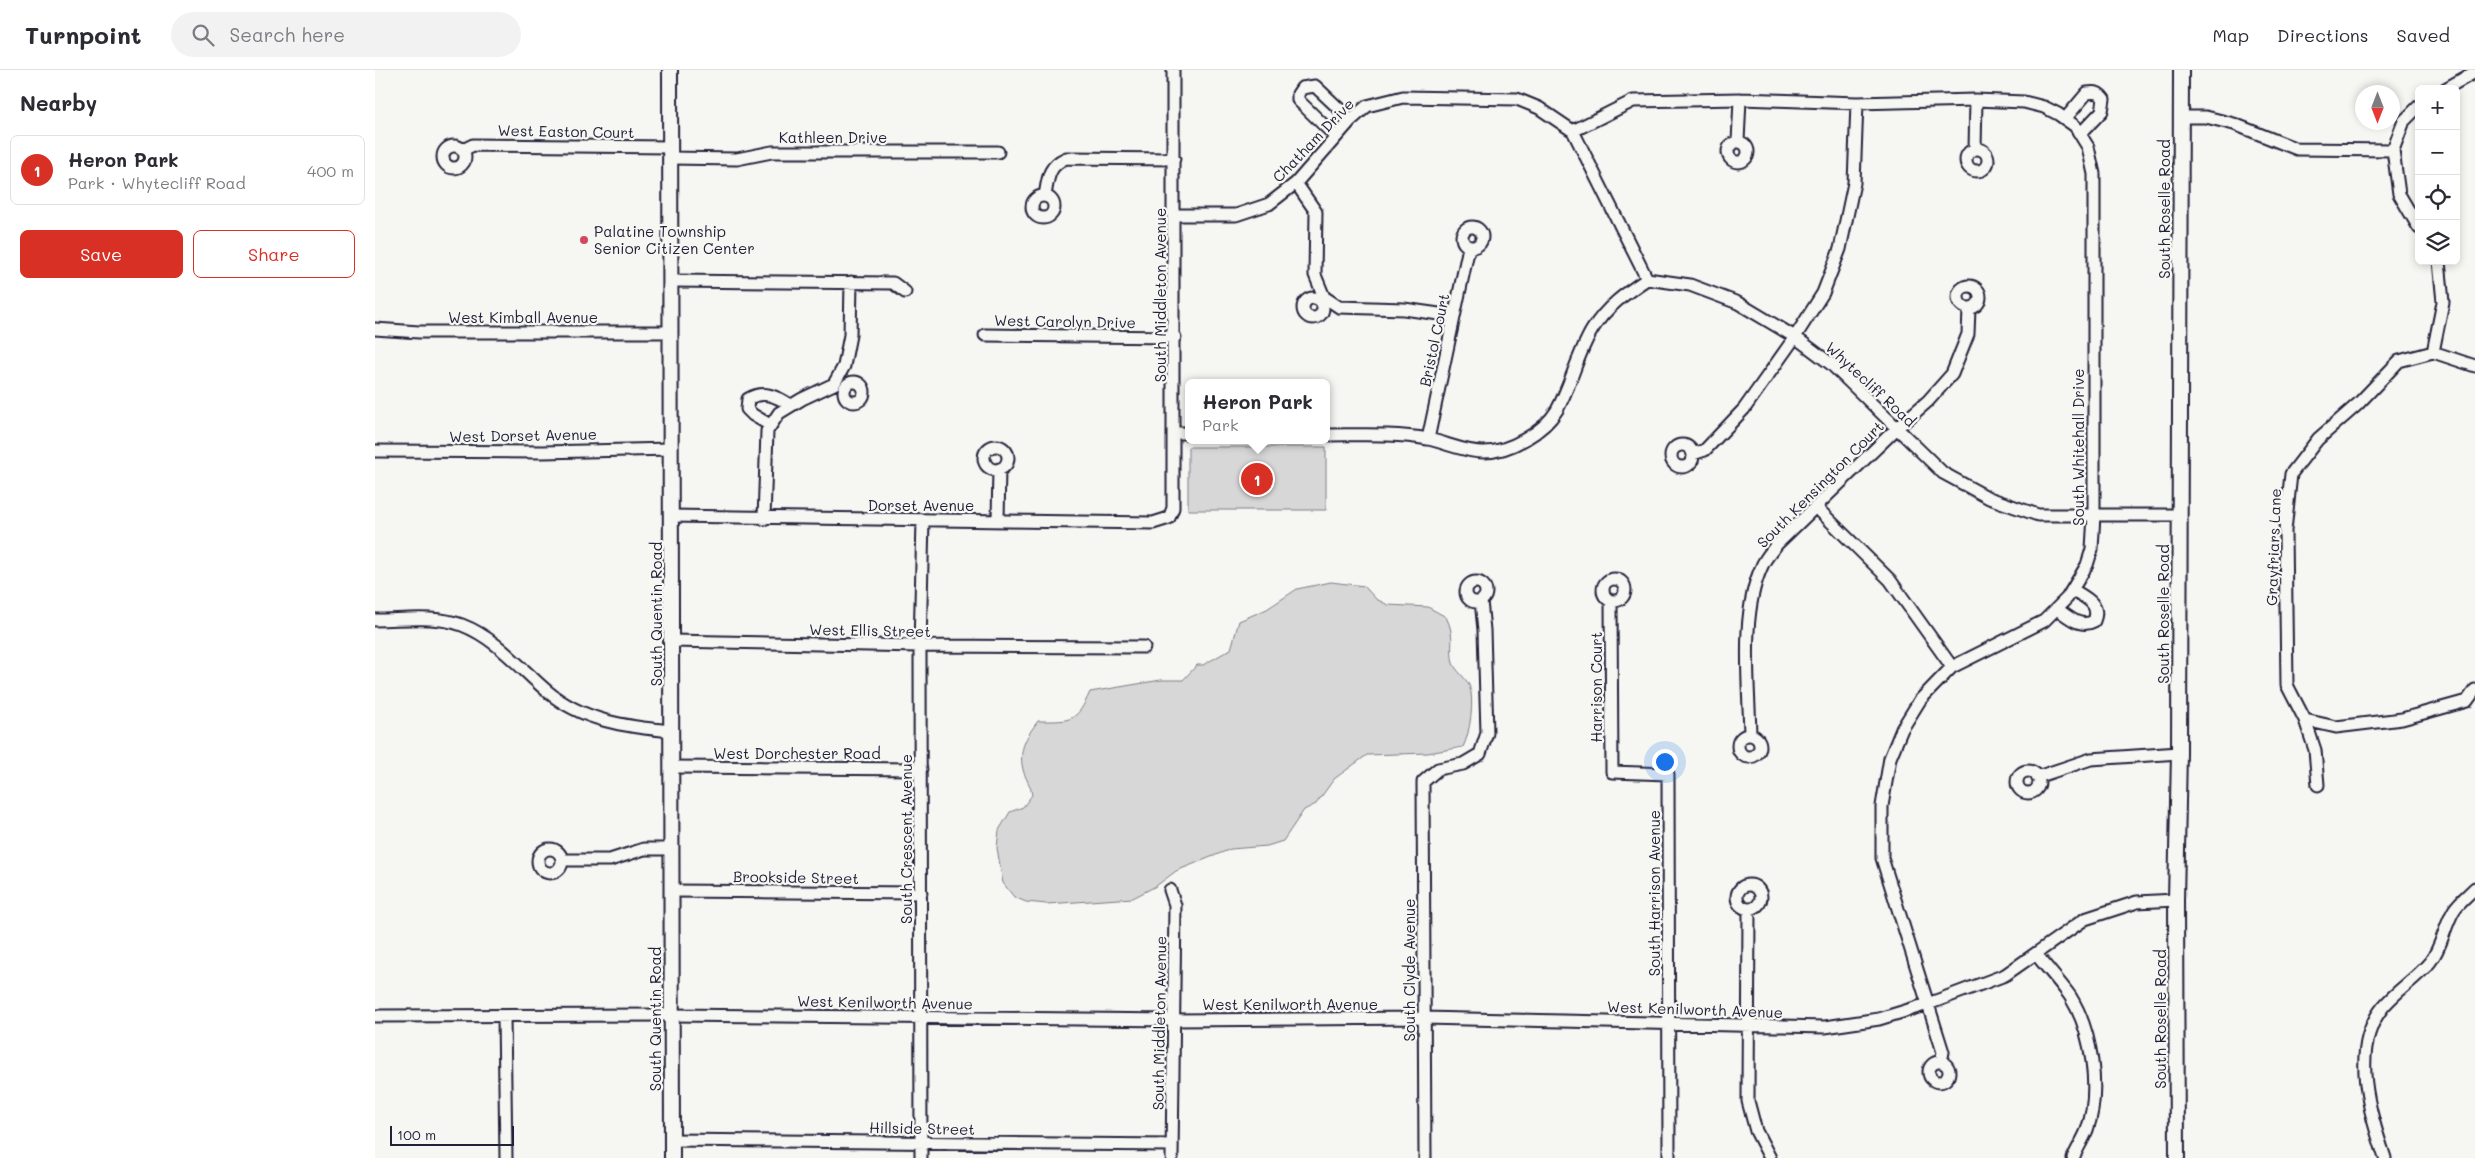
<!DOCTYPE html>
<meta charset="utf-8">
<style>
:root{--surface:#fff;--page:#f2f2f3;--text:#2b2b33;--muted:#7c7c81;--line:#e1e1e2;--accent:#d93025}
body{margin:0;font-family:Mali,sans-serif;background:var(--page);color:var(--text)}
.controls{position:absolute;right:15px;top:15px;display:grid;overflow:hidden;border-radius:8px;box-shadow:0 2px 8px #0003}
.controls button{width:45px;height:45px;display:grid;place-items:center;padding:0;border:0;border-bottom:1px solid var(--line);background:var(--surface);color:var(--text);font:25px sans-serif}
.compass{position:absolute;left:1980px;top:15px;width:45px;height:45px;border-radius:50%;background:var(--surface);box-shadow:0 2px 8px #0003;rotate:180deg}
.scale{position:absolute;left:15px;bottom:12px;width:124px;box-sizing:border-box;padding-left:5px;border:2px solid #22223b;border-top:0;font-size:14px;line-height:18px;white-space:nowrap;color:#22223b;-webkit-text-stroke:4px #f6f6f2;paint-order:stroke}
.you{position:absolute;left:1289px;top:691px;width:18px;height:18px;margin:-12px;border:4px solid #fff;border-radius:50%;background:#1a73e8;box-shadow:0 0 0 8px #1a73e833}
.badge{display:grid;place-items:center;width:32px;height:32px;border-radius:50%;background:var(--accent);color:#fff;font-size:16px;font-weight:700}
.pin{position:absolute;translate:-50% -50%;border:2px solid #fff;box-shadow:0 1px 5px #0006}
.popup{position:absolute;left:810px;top:309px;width:145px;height:65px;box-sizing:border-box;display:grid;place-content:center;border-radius:8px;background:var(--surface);filter:drop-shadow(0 1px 4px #0005);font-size:16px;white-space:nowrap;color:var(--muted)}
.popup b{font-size:19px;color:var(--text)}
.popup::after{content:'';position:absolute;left:50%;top:100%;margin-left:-10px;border:10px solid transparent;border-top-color:var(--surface)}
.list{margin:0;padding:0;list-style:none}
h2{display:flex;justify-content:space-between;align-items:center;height:65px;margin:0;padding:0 20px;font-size:21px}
h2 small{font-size:16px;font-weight:400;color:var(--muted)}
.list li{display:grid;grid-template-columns:32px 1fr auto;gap:15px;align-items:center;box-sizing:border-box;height:70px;margin:0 10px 10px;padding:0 10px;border:1px solid var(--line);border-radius:8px}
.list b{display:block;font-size:19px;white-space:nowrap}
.list p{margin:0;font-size:16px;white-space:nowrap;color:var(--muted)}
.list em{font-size:16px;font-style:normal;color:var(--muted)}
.actions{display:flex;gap:10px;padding:15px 20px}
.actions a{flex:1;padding:11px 0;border:1px solid var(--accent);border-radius:8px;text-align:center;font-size:18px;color:var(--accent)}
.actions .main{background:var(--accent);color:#fff}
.icon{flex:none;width:28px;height:28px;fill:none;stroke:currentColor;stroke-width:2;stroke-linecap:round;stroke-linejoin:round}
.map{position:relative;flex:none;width:2100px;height:1088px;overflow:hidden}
header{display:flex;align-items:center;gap:30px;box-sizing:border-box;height:70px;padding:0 25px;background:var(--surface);border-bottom:1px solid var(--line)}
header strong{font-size:24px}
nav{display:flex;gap:28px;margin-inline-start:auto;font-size:18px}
.search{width:350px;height:45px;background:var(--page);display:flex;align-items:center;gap:12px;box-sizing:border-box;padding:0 18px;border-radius:28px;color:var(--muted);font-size:19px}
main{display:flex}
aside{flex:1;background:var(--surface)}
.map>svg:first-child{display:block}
.green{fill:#d7d7d7;stroke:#7c7c89}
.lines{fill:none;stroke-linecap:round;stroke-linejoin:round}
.minor-casing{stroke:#22223b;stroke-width:15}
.major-casing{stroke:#22223b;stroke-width:18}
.minor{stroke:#f6f6f2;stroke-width:11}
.major{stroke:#f6f6f2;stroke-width:14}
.poi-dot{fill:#d1495b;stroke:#f6f6f2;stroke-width:2}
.labels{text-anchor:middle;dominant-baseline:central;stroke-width:4.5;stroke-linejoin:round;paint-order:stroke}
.street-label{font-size:15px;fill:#22223b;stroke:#f6f6f2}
.poi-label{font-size:15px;fill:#22223b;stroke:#f6f6f2;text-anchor:start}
</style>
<header>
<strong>Turnpoint</strong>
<div class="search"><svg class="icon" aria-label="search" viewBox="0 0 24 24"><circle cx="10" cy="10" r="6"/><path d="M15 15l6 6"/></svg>Search here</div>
<nav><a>Map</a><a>Directions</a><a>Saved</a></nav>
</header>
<main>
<aside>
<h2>Nearby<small></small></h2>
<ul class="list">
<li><span class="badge">1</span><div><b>Heron Park</b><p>Park · Whytecliff Road</p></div><em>400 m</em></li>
</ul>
<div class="actions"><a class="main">Save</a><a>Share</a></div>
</aside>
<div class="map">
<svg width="2100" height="1088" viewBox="0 0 2100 1088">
<rect width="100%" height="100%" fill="#f6f6f2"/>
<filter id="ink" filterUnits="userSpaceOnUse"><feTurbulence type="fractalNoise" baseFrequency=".02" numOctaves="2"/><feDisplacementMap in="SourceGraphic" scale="10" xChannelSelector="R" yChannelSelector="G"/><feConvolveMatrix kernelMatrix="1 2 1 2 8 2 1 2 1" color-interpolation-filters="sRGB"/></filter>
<g filter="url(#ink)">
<path class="green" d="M813 377H951V440H813Z
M956 512 989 516 1001 529 1013 535 1053 537 1071 547C1081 566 1074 578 1078 593 1081 601 1091 608 1094 615 1100 629 1095 664 1088 677L1053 683 992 685 959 709 941 734 929 740 908 771 892 776 856 779 801 801 781 816 758 828 672 834 651 832 639 827 628 813 622 778 624 760 635 742 648 737 657 725C656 716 652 711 649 703 642 681 651 667 663 651 696 651 701 653 715 622L786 610H808L822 595H828L856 579 864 551 892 539 922 519Z"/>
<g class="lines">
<defs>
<path id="minor" d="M2070 19 2100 2
M2044 36 2029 51 2018 80 2024 124 2044 158
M1806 47H1831L1859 54 1922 79 2018 80
M1690 49 1712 23C1720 22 1724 22 1729 29L1727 41 1706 63
M1198 61 1258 31 1365 29 1482 33 1601 30 1649 32 1669 37 1683 44 1700 56 1713 77 1719 104V445L1717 479 1712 495 1692 528 1669 551 1577 597 1545 630 1527 659 1515 688 1507 736V788L1568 982 1566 992
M961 67 923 30V24L927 18 940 16 976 50
M1353 82a10 10 0 1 1 20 0a10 10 0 1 1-20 0Z
M1363 72 1365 29
M68 87a11 11 0 1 1 22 0a11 11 0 1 1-22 0Z
M1591 90a11 11 0 1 1 22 0a11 11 0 1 1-22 0Z
M1600 79 1601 30
M88 80 98 75 295 77
M295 88 362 89 397 82H623
M921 113 941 142 940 205 949 227 964 237 1029 239 1078 246
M670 126C673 108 673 96 691 88L799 89
M657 137a11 11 0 1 1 22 0a11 11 0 1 1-22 0Z
M800 145H861L894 134 921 113 976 50 992 36 1028 27 1142 29 1164 38 1198 61 1272 209
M1087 167a10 10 0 1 1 20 0a10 10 0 1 1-20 0Z
M297 211 518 213 530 222
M1583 227a11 11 0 1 1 22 0a11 11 0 1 1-22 0Z
M928 238a10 10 0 1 1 20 0a10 10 0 1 1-20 0Z
M0 259 44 262H296
M610 265 800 267
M2058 282 2068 232 2064 191
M2058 282 2100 296
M469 322a10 10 0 1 1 20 0a10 10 0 1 1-20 0Z
M395 355 378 345 372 339 373 329C389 320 401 326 415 335
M800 363H813
M951 365C984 365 1020 363 1053 369 1072 373 1089 382 1109 382 1134 382 1169 362 1182 340 1196 315 1202 285 1217 260 1231 237 1251 223 1272 209L1315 215 1363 233 1420 267 1456 294 1568 403 1614 428 1663 445H1804
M1053 369 1094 177
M1296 386a11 11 0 1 1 22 0a11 11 0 1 1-22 0Z
M609 388a12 12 0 1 1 24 0a12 12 0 1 1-24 0Z
M0 381 168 382 296 379
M1318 384 1330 380 1369 339 1420 267 1448 223 1465 179 1479 113 1482 33
M1441 437 1515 510 1577 597
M296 446 778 453 794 448 798 438V0
M389 449 392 361 404 343 427 329 459 314 469 296 475 265 476 212
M623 450 624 399
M1228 520a11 11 0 1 1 22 0a11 11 0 1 1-22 0Z
M1091 522a10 10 0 1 1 20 0a10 10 0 1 1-20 0Z
M1236 531 1237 702 1293 704 1294 1088
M1682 539C1693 546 1705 559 1719 551 1726 534 1711 528 1698 520
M0 550C29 550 60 545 87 555 121 568 145 598 172 621 207 651 252 657 297 661
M297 571 545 576 769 577
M1930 650 1961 657 2027 649 2092 631 2100 620
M1375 665C1374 614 1365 543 1387 496 1390 488 1397 481 1402 474L1522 358 1553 331 1577 304 1593 264 1594 239
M1363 676a11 11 0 1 1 22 0a11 11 0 1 1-22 0Z
M297 697 546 699
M1642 712a11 11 0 1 1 22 0a11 11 0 1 1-22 0Z
M1662 707 1716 689 1804 683
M1943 715 1940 680 1930 650 1912 615 1910 461 1916 404 1943 369 1983 334 2024 291 2058 282
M163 791a12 12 0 1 1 24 0a12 12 0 1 1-24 0Z
M187 790H235L269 779H296
M1362 827a12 12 0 1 1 24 0a12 12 0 1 1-24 0Z
M795 820 800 835 797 1088
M296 821 546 823
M1374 839 1373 1031 1381 1061 1395 1088
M1661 884C1672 898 1685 912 1695 926 1717 961 1726 1021 1712 1060 1708 1070 1702 1079 1698 1088
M0 946 296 945 799 950 1049 948 1450 957 1504 949 1553 934 1630 905 1710 849 1762 832 1801 830
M129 946 131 1088
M1554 1002a10 10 0 1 1 20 0a10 10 0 1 1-20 0Z
M297 1070 797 1075
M546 1088 545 576 548 450
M1050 1088 1048 712 1063 699 1088 694 1105 684 1112 663 1109 560 1106 531
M2010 1088C1995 1043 1974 979 2008 937 2022 920 2041 909 2055 892 2067 877 2069 857 2079 840 2084 832 2093 825 2100 818"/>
<path id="major" d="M295 0 297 1088
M1802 1088 1801 830 1804 683 1806 0"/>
</defs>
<use href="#minor" class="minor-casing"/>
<use href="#major" class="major-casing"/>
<use href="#minor" class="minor"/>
<use href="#major" class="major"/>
</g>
</g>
<circle class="poi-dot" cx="209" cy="170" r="5"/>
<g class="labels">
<g class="street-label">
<text transform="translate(191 61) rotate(1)">West Easton Court</text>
<text x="458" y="67">Kathleen Drive</text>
<text transform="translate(938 70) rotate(-46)">Chatham Drive</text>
<text transform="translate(1789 139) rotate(-90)">South Roselle Road</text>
<text transform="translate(785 225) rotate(-90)">South Middleton Avenue</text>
<text x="148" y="247">West Kimball Avenue</text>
<text transform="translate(690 251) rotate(1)">West Carolyn Drive</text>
<text transform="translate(1059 270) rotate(-78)">Bristol Court</text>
<text transform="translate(1496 314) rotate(43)">Whytecliff Road</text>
<text transform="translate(148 365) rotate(-1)">West Dorset Avenue</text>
<text transform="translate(1703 377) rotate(-90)">South Whitehall Drive</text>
<text transform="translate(1445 414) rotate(-45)">South Kensington Court</text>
<text x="546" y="435">Dorset Avenue</text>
<text transform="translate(1898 477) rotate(-88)">Grayfriars Lane</text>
<text transform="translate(281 544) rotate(-90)">South Quentin Road</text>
<text transform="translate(1788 544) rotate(-90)">South Roselle Road</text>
<text transform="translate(495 560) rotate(1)">West Ellis Street</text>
<text transform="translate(1221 617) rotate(-90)">Harrison Court</text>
<text x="422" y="683">West Dorchester Road</text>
<text transform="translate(531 769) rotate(-90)">South Crescent Avenue</text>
<text transform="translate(421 807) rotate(1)">Brookside Street</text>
<text transform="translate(1279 823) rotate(-90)">South Harrison Avenue</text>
<text transform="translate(1034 900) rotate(-90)">South Clyde Avenue</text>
<text transform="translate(510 932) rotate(1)">West Kenilworth Avenue</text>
<text x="915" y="934">West Kenilworth Avenue</text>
<text transform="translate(1320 939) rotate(2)">West Kenilworth Avenue</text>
<text transform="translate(280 949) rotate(-90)">South Quentin Road</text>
<text transform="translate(1785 949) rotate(-90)">South Roselle Road</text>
<text transform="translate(784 953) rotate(-89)">South Middleton Avenue</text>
<text transform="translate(547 1058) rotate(1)">Hillside Street</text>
</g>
<g class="poi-label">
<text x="219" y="161">Palatine Township<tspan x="219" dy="17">Senior Citizen Center</tspan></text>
</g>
</g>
</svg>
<div class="controls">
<button>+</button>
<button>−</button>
<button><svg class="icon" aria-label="locate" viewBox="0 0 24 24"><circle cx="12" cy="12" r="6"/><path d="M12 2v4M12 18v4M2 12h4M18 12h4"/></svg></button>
<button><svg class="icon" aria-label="layers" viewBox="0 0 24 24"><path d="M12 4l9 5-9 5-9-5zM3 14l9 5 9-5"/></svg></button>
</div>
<svg class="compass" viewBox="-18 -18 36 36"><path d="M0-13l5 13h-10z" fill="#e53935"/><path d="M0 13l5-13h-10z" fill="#7c7c81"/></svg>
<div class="scale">100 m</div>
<div class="you"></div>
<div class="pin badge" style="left:882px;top:409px">1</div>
<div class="popup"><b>Heron Park</b>Park</div>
</div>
</main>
